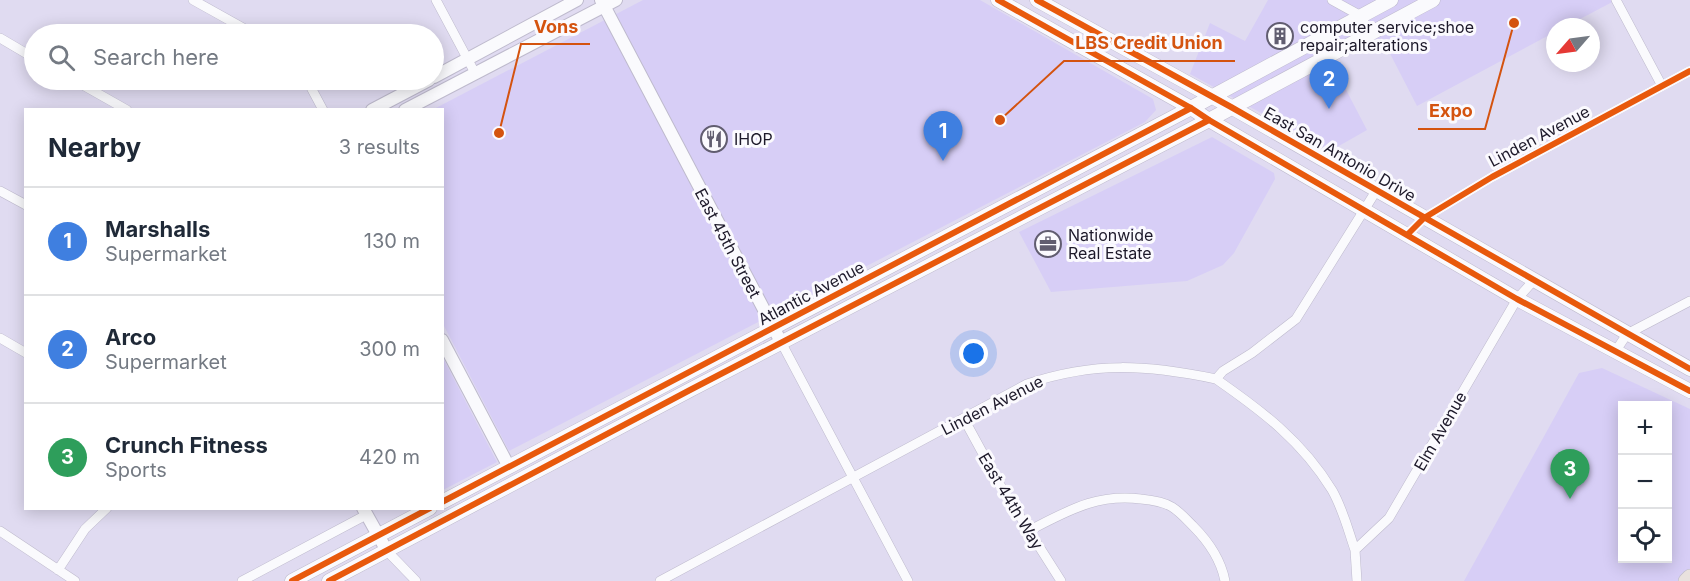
<!DOCTYPE html>
<meta charset="utf-8">
<style>
:root{--surface:#fff;--page:#f2f2f3;--text:#1f2937;--muted:#747a83;--line:#e0e1e3;--accent:#0b8043}
body{margin:0;font-family:Inter,sans-serif;background:var(--page);color:var(--text)}
.controls{position:absolute;right:18px;bottom:18px;display:grid;overflow:hidden;border-radius:0px;box-shadow:0 3px 15px #0003}
.controls button{width:54px;height:54px;display:grid;place-items:center;padding:0;border:0;border-bottom:2px solid var(--line);background:var(--surface);color:var(--text);font:30px sans-serif}
.compass{position:absolute;left:1546px;top:18px;width:54px;height:54px;border-radius:50%;background:var(--surface);box-shadow:0 3px 15px #0003;rotate:242deg}
.you{position:absolute;left:974px;top:354px;width:21px;height:21px;margin:-15px;border:4px solid #fff;border-radius:50%;background:#1a73e8;box-shadow:0 0 0 9px #1a73e833}
.badge{display:grid;place-items:center;width:39px;height:39px;border-radius:50%;background:var(--accent);color:#fff;font-size:20px;font-weight:700}
.pin{position:absolute;translate:-50% -50px;filter:drop-shadow(0 2px 3px #0008)}
.pin::after{content:'';position:absolute;top:32px;width:21px;height:18px;background:inherit;clip-path:polygon(0 0,100% 0,50% 100%)}
.list{margin:0;padding:0;list-style:none}
h2{display:flex;justify-content:space-between;align-items:center;height:78px;margin:0;padding:0 24px;font-size:26px}
h2 small{font-size:20px;font-weight:400;color:var(--muted)}
.list li{display:grid;grid-template-columns:39px 1fr auto;gap:18px;align-items:center;box-sizing:border-box;height:108px;padding:0 24px;border-top:2px solid var(--line)}
.list b{display:block;font-size:22px;white-space:nowrap}
.list p{margin:0;font-size:20px;white-space:nowrap;color:var(--muted)}
.list em{font-size:20px;font-style:normal;color:var(--muted)}
.icon{flex:none;width:33px;height:33px;fill:none;stroke:currentColor;stroke-width:2;stroke-linecap:round;stroke-linejoin:round}
.map{position:relative;flex:none;width:1690px;height:581px;overflow:hidden}
.search{position:absolute;background:var(--surface);box-shadow:0 3px 15px #0003;left:24px;top:24px;width:420px;height:66px;display:flex;align-items:center;gap:15px;box-sizing:border-box;padding:0 21px;border-radius:33px;color:var(--muted);font-size:22px}
.panel{position:absolute;background:var(--surface);box-shadow:0 3px 15px #0003;left:24px;top:108px;width:420px;height:402px;border-radius:0px}
.map>svg:first-child{display:block}
.built{fill:#d7cef6;fill-rule:evenodd}
.lines{fill:none;stroke-linecap:round;stroke-linejoin:round}
.minor-casing{stroke:#bebacd;stroke-width:10}
.tertiary-casing{stroke:#bebacd;stroke-width:14}
.secondary-casing{stroke:#bebacd;stroke-width:15}
.primary-casing{stroke:#bebcc7;stroke-width:16}
.minor{stroke:#fafafd;stroke-width:9}
.tertiary{stroke:#fafafd;stroke-width:12}
.secondary{stroke:#fafafd;stroke-width:14}
.primary{stroke:#e9e1de;stroke-width:15}
.cycleway-casing{stroke:#fbfafe;stroke-width:10}
.cycleway{stroke:#e8590c;stroke-width:6}
.labels{text-anchor:middle;dominant-baseline:central;stroke-width:6;stroke-linejoin:round;paint-order:stroke}
.poi-label{font-size:16px;fill:#1d192a;stroke:#fbfafe;text-anchor:start}
.street-label{font-size:16px;fill:#1d192a;stroke:#fbfafe}
.leader{fill:none;stroke:#d4530f;stroke-width:2}
.callout-dot{fill:#d4530f;stroke:#fbfafe;stroke-width:2}
.callout-label{font-size:18px;text-anchor:middle;font-weight:bold;fill:#d4530f;stroke:#fbfafe;stroke-width:6;stroke-linejoin:round;paint-order:stroke}
</style>
<div class="map">
<svg width="1690" height="581" viewBox="0 0 1690 581">
<rect width="100%" height="100%" fill="#e0dbf1"/>
<path class="built" d="M643 0H980L1153 99 1156 110 1145 122 509 451 443 324 442 110H432Z
M1268 0H1616L1565 27H1555V32L1417 106 1382 38 1331 61 1367 130 1330 151 1190 74 1210 23 1245 41Z
M1212 137 1274 173 1275 179 1234 253 1223 265 1187 281 1051 292 1019 232Z
M442 356 497 462 443 490H442Z
M1602 368 1690 409V581H1464L1579 373ZM1622 406H1668V558H1622Z"/>
<g class="lines">
<defs>
<path id="minor" d="M193 0 254 34
M436 0 475 73
M1332 0 1361 16 1370 34
M1616 0 1662 86
M0 38 34 58
M74 80 127 110
M307 80 323 110
M0 191 26 205
M1407 235 1424 218 1492 177 1690 71
M0 338 26 353
M781 342 908 581
M1615 352 1627 334 1690 301
M1216 379C1262 411 1302 441 1332 490 1343 509 1348 530 1355 550
M964 419 1000 485 1061 581
M0 531 75 581
M1028 531C1066 512 1096 493 1141 499 1151 500 1164 502 1172 507 1180 512 1187 520 1193 526 1208 541 1221 560 1225 581
M387 551 416 581
M58 570 85 529 107 508
M242 581 366 515
M660 581 1027 384C1095 361 1147 365 1216 379L1223 371 1252 353 1296 319 1376 191
M1357 581 1355 550 1389 518 1517 299 1534 280"/>
<path id="tertiary" d="M601 0 781 342
M434 77 577 0
M372 110 429 80
M405 110 616 0
M442 340 509 467
M363 508 387 551"/>
<path id="secondary" d="M998 0 1191 108 1209 120 1517 299 1690 391
M1037 0 1231 107 1690 369
M442 502 1191 108 1391 0
M292 581 430 508
M329 581 690 390 1209 120 1433 0"/>
<path id="primary" d="M1686 581 1690 577"/>
</defs>
<use href="#minor" class="minor-casing"/>
<use href="#tertiary" class="tertiary-casing"/>
<use href="#secondary" class="secondary-casing"/>
<use href="#primary" class="primary-casing"/>
<use href="#minor" class="minor"/>
<use href="#tertiary" class="tertiary"/>
<use href="#secondary" class="secondary"/>
<use href="#primary" class="primary"/>
<defs>
<path id="cycleway" d="M998 0 1191 108 1209 120 1517 299 1690 391
M1037 0 1231 107 1690 369
M1407 235 1424 218 1492 177 1690 71
M442 502 1191 108
M292 581 430 508
M329 581 690 390 1209 120"/>
</defs>
<use href="#cycleway" class="cycleway-casing"/>
<use href="#cycleway" class="cycleway"/>
</g>
<defs>
<symbol id="building-ring" viewBox="-11 -11 22 22"><circle r="9.5" fill="#fbfafe" stroke="#615d70" stroke-width="1.5"/><path d="M-4-6H4V6H1V3H-1V6H-4ZM-2.5-4.3h1.7v1.8h-1.7ZM.8-4.3h1.7v1.8H.8ZM-2.5-1h1.7V.8h-1.7ZM.8-1h1.7V.8H.8Z" fill="#615d70"/></symbol>
<symbol id="restaurant-ring" viewBox="-11 -11 22 22"><circle r="9.5" fill="#fbfafe" stroke="#615d70" stroke-width="1.5"/><path d="M-5-6h1v4h1v-4h1v4h1v-4h1v5L-1.5 .5V6h-2V.5L-5-1ZM5-6V6H3V1.5H1.5Q1.5-4 5-6Z" fill="#615d70"/></symbol>
<symbol id="office-ring" viewBox="-11 -11 22 22"><circle r="9.5" fill="#fbfafe" stroke="#615d70" stroke-width="1.5"/><path d="M-6-3h4V-5.5h4V-3h4V5H-6ZM-1-4.5V-3h2v-1.5ZM-6 0V1H6V0Z" fill="#615d70"/></symbol>
</defs>
<g fill-rule="evenodd">
<use href="#building-ring" x="1265" y="21" width="30" height="30"/>
<use href="#restaurant-ring" x="699" y="124" width="30" height="30"/>
<use href="#office-ring" x="1033" y="229" width="30" height="30"/>
</g>
<g class="labels">
<g class="poi-label">
<text x="1300" y="27">computer service;shoe<tspan x="1300" dy="18">repair;alterations</tspan></text>
<text x="734" y="139">IHOP</text>
<text x="1068" y="235">Nationwide<tspan x="1068" dy="18">Real Estate</tspan></text>
</g>
<g class="street-label">
<text transform="translate(1539 136) rotate(-28)">Linden Avenue</text>
<text transform="translate(1340 154) rotate(30)">East San Antonio Drive</text>
<text transform="translate(728 243) rotate(62)">East 45th Street</text>
<text transform="translate(811 293) rotate(-28)">Atlantic Avenue</text>
<text transform="translate(992 405) rotate(-27)">Linden Avenue</text>
<text transform="translate(1440 431) rotate(-60)">Elm Avenue</text>
<text transform="translate(1011 501) rotate(59)">East 44th Way</text>
</g>
</g>
<path class="leader" d="M499 133L521 44H590M1000 120L1064 61H1235M1514 23L1485 129H1418"/>
<g class="callout-dot">
<circle cx="499" cy="133" r="6"/>
<circle cx="1000" cy="120" r="6"/>
<circle cx="1514" cy="23" r="6"/>
</g>
<g class="callout-label">
<text x="556" y="33">Vons</text>
<text x="1149" y="49">LBS Credit Union</text>
<text x="1451" y="117">Expo</text>
</g>
</svg>
<div class="controls">
<button>+</button>
<button>−</button>
<button><svg class="icon" aria-label="locate" viewBox="0 0 24 24"><circle cx="12" cy="12" r="6"/><path d="M12 2v4M12 18v4M2 12h4M18 12h4"/></svg></button>
</div>
<svg class="compass" viewBox="-18 -18 36 36"><path d="M0-13l5 13h-10z" fill="#e53935"/><path d="M0 13l5-13h-10z" fill="#747a83"/></svg>
<div class="you"></div>
<div class="pin badge" style="left:943px;top:161px;background:#3f7fe0">1</div>
<div class="pin badge" style="left:1329px;top:109px;background:#3f7fe0">2</div>
<div class="pin badge" style="left:1570px;top:499px;background:#2e9e5b">3</div>
<div class="search"><svg class="icon" aria-label="search" viewBox="0 0 24 24"><circle cx="10" cy="10" r="6"/><path d="M15 15l6 6"/></svg>Search here</div>
<section class="panel">
<h2>Nearby<small>3 results</small></h2>
<ul class="list">
<li><span class="badge" style="background:#3f7fe0">1</span><div><b>Marshalls</b><p>Supermarket</p></div><em>130 m</em></li>
<li><span class="badge" style="background:#3f7fe0">2</span><div><b>Arco</b><p>Supermarket</p></div><em>300 m</em></li>
<li><span class="badge" style="background:#2e9e5b">3</span><div><b>Crunch Fitness</b><p>Sports</p></div><em>420 m</em></li>
</ul>
</section>
</div>
